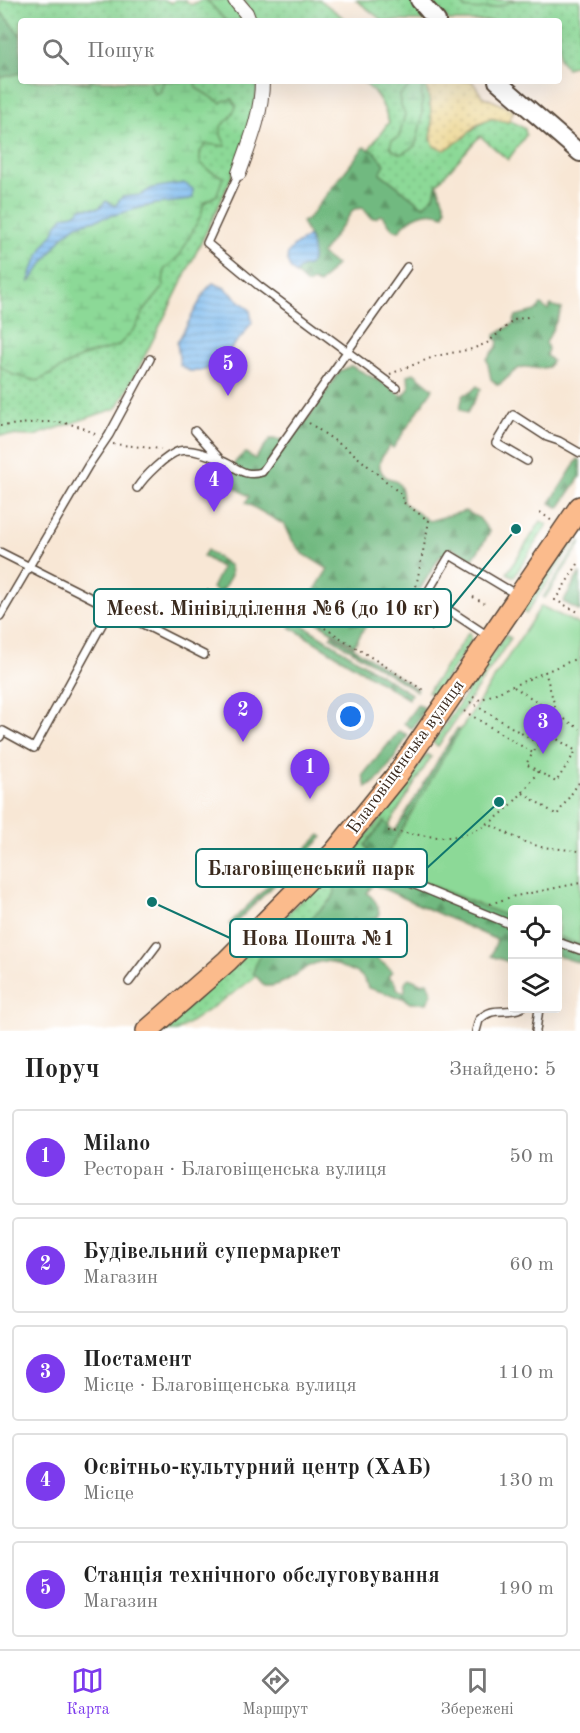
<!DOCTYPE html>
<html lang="uk">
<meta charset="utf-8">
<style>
:root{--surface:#fff;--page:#f6f6f6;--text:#222;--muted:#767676;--line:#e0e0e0;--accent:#7c3aed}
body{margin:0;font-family:"Old Standard TT",serif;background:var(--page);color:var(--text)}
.controls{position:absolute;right:18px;bottom:18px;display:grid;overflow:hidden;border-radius:6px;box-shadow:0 6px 24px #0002}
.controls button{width:54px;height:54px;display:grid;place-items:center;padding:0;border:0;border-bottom:2px solid var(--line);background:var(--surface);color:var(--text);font:30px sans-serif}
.you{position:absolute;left:351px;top:717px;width:21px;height:21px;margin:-15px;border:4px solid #fff;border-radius:50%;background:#1a73e8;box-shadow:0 0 0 9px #1a73e833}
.badge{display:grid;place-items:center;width:39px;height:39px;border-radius:50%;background:var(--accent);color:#fff;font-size:20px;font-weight:700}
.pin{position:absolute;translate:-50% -50px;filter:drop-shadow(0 2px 3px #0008)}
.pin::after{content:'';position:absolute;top:32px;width:21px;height:18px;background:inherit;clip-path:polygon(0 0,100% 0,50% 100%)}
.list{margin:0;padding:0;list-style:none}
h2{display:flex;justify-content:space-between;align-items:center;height:78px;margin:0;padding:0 24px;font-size:26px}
h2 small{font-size:20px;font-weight:400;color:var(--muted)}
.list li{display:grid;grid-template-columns:39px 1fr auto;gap:18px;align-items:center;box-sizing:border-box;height:96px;margin:0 12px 12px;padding:0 12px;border:2px solid var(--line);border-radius:6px}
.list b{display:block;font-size:22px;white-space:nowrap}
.list p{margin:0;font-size:20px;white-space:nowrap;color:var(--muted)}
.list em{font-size:20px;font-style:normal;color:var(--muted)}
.icon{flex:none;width:33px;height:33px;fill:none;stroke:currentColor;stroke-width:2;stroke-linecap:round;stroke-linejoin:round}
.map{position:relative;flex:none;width:580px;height:1031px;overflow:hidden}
.search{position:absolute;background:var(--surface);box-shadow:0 6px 24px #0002;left:18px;right:18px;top:18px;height:66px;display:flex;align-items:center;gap:15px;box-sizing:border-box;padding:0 21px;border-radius:6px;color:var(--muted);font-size:22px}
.sheet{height:618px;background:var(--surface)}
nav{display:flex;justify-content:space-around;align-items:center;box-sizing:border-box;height:84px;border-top:2px solid var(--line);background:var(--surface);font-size:16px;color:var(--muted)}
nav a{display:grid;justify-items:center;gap:3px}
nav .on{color:var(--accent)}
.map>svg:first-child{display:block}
.grass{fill:url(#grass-dots);stroke:#64825a;stroke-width:1.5}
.forest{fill:url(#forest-firs);stroke:#56724f;stroke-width:1.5}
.wetland{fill:url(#wetland-marsh);stroke:#64825a;stroke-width:1.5}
.sand{fill:url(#sand-dots);stroke:#94825e;stroke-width:1.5}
.green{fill:#8cd997;stroke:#64825a;stroke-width:1.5}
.water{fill:url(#water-rules);stroke:#5a7286;stroke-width:1.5}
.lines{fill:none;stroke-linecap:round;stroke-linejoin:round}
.service-casing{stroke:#574639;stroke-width:10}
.minor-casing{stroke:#574639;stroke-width:16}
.tertiary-casing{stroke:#574639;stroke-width:20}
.primary-casing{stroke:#574639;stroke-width:24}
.path{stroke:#574639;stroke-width:2;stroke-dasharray:1.5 4.5;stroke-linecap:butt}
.service{stroke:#fff;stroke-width:7}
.minor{stroke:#fff;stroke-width:14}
.tertiary{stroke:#fff;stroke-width:16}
.primary{stroke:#fbbb8c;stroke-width:21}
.labels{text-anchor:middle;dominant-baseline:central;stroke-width:4.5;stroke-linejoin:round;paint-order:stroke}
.street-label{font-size:18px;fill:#3b2a1e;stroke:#fff}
.leader{fill:none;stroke:#0f766e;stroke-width:2}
.callout-dot{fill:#0f766e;stroke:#fff;stroke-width:2}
.callout{fill:#fff;stroke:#0f766e;stroke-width:2}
.callout-label{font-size:20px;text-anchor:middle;font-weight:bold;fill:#3b2a1e}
</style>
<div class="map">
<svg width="580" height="1031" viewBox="0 0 580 1031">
<defs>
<pattern id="grass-dots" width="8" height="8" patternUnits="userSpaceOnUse" patternTransform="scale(1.5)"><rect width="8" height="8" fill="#8cd997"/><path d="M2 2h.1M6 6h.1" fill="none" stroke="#7aba82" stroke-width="1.8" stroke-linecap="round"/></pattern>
<pattern id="forest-firs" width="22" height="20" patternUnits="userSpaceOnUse" patternTransform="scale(1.5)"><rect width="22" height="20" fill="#71b980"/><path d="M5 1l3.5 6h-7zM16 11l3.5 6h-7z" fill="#5e9768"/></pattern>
<pattern id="wetland-marsh" width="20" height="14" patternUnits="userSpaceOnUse" patternTransform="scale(1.5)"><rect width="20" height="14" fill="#8cd997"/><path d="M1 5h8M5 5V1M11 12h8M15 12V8" fill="none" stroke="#7aba82"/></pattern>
<pattern id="sand-dots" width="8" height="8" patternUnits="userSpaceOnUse" patternTransform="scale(1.5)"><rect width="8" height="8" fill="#eeda9e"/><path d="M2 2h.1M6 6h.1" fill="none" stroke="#cdbb88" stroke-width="1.8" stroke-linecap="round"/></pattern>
<pattern id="water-rules" width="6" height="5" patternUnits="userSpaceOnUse" patternTransform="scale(1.5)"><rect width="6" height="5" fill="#7ab9ee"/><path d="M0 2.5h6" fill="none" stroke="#6597c0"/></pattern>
</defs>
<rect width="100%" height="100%" fill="#fff"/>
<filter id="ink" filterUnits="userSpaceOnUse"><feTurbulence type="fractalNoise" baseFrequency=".0167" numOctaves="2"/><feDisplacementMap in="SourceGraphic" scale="12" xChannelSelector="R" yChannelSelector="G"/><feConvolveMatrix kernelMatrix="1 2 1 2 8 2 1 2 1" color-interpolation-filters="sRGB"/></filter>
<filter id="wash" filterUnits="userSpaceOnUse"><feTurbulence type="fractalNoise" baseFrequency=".008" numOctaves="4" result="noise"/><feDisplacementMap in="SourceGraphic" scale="24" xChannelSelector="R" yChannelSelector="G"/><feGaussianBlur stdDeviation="1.35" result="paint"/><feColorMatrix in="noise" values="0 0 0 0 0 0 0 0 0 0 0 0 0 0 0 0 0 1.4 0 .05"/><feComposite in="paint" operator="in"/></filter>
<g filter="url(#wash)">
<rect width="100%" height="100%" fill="#f8e7d5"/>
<path class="grass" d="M0 0H164L172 3 175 0H184L191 5 202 0H207L226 21H21V36L0 11Z
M243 0H320L348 21H256Z
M356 0H411L429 21H383Z
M430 0H580V31L578 37 580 40V63L567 68 559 59V21H449Z
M21 73V81H258C254 139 218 208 192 261 168 310 144 360 117 408L34 436 0 435V78Z
M362 81H423C433 97 432 121 431 140L462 139C484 118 497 110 525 129L526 135 508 160 480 136 437 184 434 196 423 206 379 172 375 152 369 149 389 122C382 102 379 95 362 81Z
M541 521 547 525 514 577 507 573Z
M570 538 575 542 526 614 521 610Z
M580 541V545L545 598 543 597Z
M469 632 471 638 470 643 434 696 428 692Z
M505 635 511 638 438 746 433 743Z
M427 754 431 757 386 830 372 856 293 947 238 990 177 1031H163L353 851 389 809Z"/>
<path class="forest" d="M0 11 21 36V73L0 78Z
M364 147 375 152 385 164 380 173 423 206 434 196 437 184 446 208 444 215C427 208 410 216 399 231L393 229 383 216 380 215 376 218H371L363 208 354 209 321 254 336 265 319 284 313 281 307 284 296 274 298 270 312 260 311 240 302 222 307 220Z
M541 305 548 310 551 305 562 309 546 343 548 349 546 355 552 361 548 367C534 371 533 366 523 367 512 369 507 381 498 385L491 379 487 359 497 347 498 340 495 339V335L513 324 516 316 535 311Z
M351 366C369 375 387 385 403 396L409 389 408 375 414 373 433 389 393 448 390 446C382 454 374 466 385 476 388 479 395 479 398 483 403 487 403 496 403 502L429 521 465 511 479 518 490 532 473 559 450 547 444 556 441 555 417 594 408 597 385 593 354 646 301 612 328 569 302 553 292 540 285 525 246 503 249 496 227 483C231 470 233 460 246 453L255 459 270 439 289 440 309 417 340 371Z
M477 386 481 389 467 413 460 409 463 395 471 392Z
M578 459 580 460V477L559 508 550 503Z
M207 550 230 566 231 575 221 594 212 588 222 568 203 556Z
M579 574H580V611L563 602Z
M295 620 411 694 408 699 290 627Z
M332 634 417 689 416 691 330 637Z
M418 704 426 709 412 729 404 723Z
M457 729 464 732 580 823V963L558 956V909H512V963L491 956 497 940 373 884 367 893C375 899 381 907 378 918L365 920 362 924V929L366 933H372V940L367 941 365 948C372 958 384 962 392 971L388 977 394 981C397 988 397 991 405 992 406 986 402 983 409 978L420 983 427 982 432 993 427 1003H410L403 998 368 988C364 975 358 972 344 968 340 967 336 964 331 962 309 956 290 988 265 986L253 973 258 957 308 921 332 899 335 892 333 879 338 866 352 859 365 858 370 854 365 845 384 821 393 831 397 828Z
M399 731 408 735C399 750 382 783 366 787L363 775Z
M320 835 323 837 232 926 229 924Z"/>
<path class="wetland" d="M460 0H516C499 6 483 13 465 8Z
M21 73V81H74L89 84 91 81H149L154 94 160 92 164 81H195L196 88 221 103 223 101 233 99 236 107 230 118 221 126V135L226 146 206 144 200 152V162L208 170 223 177 217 195 204 203 201 215 180 255 164 270 163 288 144 311 135 328 118 346 83 356 38 381 13 375 0 366V78Z
M424 82C419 93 423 101 422 111 422 124 418 134 415 146L401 154 393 150 390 146 392 140 399 137 405 114 401 106 400 95 411 85Z"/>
<path class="sand" d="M423 81H472L482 96 514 110 508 122 491 118 477 124 462 139 445 150 434 146C430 138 432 132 432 123 431 109 430 93 423 81Z"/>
<path class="green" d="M207 0H230L243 21H226Z
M541 606 580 625V945L558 936V909H512V918L381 865 454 740Z"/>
<path class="water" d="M184 183 193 189V198L183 201 155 204 77 225 63 236 29 283 32 270 43 247 55 231 56 225 64 216 74 214 82 208H99L106 201 115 206 122 197 141 195 152 188Z
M308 236C312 243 316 261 308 266 305 267 301 268 298 270L296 274C288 269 283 256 292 248 295 244 303 241 308 236Z
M213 283 225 288 250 310 252 322 244 334 232 347 226 360 218 366 200 371H189L180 365 177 343 206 290Z"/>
</g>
<g filter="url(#ink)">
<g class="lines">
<defs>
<path id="service" d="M239 173 207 243 259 286 396 388
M195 431 219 458
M527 461 496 443 513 415 547 437 559 441 580 453
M137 488C144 477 166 455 179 451 190 448 209 455 220 460 236 466 243 478 262 472L407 267
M0 552 111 608 34 748 3 731 0 737
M111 608 204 655
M0 616 88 466 109 435 150 359
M488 636 426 595 450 555 517 595
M374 868 512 925
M558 942 580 950
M129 982 157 945
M476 1031 479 1020C494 1005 504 1015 521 1008
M536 1031 539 1008"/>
<path id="minor" d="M235 0 246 13 249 21
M239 173C250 142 262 114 262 81"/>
<path id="tertiary" d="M419 0 437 21
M497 81 580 153"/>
<path id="primary" d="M147 1031 227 961 334 853 397 775 580 507"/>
</defs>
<use href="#service" class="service-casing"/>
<use href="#minor" class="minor-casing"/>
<use href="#tertiary" class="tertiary-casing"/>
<use href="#primary" class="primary-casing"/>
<path class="path" d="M390 374 436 356 472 349 487 343 514 320 532 316
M309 423 354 454 402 495 403 502 429 521 412 607 416 619 433 631
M0 426C36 423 66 415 98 436
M113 444 161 449
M540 512 552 521
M578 564 555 600 580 613
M207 590 238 607
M274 596 423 690
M473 597 484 603
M198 617 217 628 220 624
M545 671 559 721 551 735
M514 687 580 729
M473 697 480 700 580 657
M470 702 539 744
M464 711 533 753 526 764 556 782 576 751 546 732 533 753
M523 793 557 815 580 781
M486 823 525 842 541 847 580 851
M388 831C407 832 428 838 448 837 487 835 518 802 538 771
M490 904 511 897 580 883"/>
<use href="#service" class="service"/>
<use href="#minor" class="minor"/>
<use href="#tertiary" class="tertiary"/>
<use href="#primary" class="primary"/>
</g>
</g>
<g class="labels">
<g class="street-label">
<text transform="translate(406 757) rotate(-54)">Благовіщенська вулиця</text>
</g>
</g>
<path class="leader" d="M516 529L451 608M499 802L427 868M152 902L230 938"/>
<g class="callout-dot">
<circle cx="516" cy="529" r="6"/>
<circle cx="499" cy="802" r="6"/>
<circle cx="152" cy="902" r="6"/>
</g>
<g class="callout">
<rect x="94" y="589" width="357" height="38" rx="6"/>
<rect x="196" y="849" width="231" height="38" rx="6"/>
<rect x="230" y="919" width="177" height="38" rx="6"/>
</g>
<g class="callout-label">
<text x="273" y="615">Meest. Мінівідділення №6 (до 10 кг)</text>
<text x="311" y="875">Благовіщенський парк</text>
<text x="318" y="945">Нова Пошта №1</text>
</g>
</svg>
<div class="controls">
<button><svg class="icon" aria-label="locate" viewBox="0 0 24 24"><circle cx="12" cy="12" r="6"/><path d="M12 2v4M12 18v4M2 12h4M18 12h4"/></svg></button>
<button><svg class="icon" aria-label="layers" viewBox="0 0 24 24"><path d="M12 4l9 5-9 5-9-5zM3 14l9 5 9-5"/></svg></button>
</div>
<div class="you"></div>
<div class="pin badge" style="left:310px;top:799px">1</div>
<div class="pin badge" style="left:243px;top:742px">2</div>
<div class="pin badge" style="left:543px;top:754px">3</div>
<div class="pin badge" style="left:214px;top:512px">4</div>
<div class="pin badge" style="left:228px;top:396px">5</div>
<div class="search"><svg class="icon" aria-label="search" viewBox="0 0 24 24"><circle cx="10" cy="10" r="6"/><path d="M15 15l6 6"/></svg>Пошук</div>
</div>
<section class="sheet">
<h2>Поруч<small>Знайдено: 5</small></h2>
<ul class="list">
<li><span class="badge">1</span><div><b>Milano</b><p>Ресторан · Благовіщенська вулиця</p></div><em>50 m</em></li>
<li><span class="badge">2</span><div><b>Будівельний супермаркет</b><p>Магазин</p></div><em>60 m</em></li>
<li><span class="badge">3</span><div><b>Постамент</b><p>Місце · Благовіщенська вулиця</p></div><em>110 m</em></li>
<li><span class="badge">4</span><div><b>Освітньо-культурний центр (ХАБ)</b><p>Місце</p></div><em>130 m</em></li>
<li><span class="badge">5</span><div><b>Cтанція технічного обслуговування</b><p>Магазин</p></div><em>190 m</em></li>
</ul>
</section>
<nav>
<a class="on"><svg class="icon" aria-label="map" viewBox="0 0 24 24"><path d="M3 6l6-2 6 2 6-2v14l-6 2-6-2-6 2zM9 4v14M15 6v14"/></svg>Карта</a>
<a><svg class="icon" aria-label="directions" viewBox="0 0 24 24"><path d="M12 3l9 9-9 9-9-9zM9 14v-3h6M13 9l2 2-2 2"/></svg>Маршрут</a>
<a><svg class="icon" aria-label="saved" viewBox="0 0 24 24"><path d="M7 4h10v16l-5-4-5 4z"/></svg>Збережені</a>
</nav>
